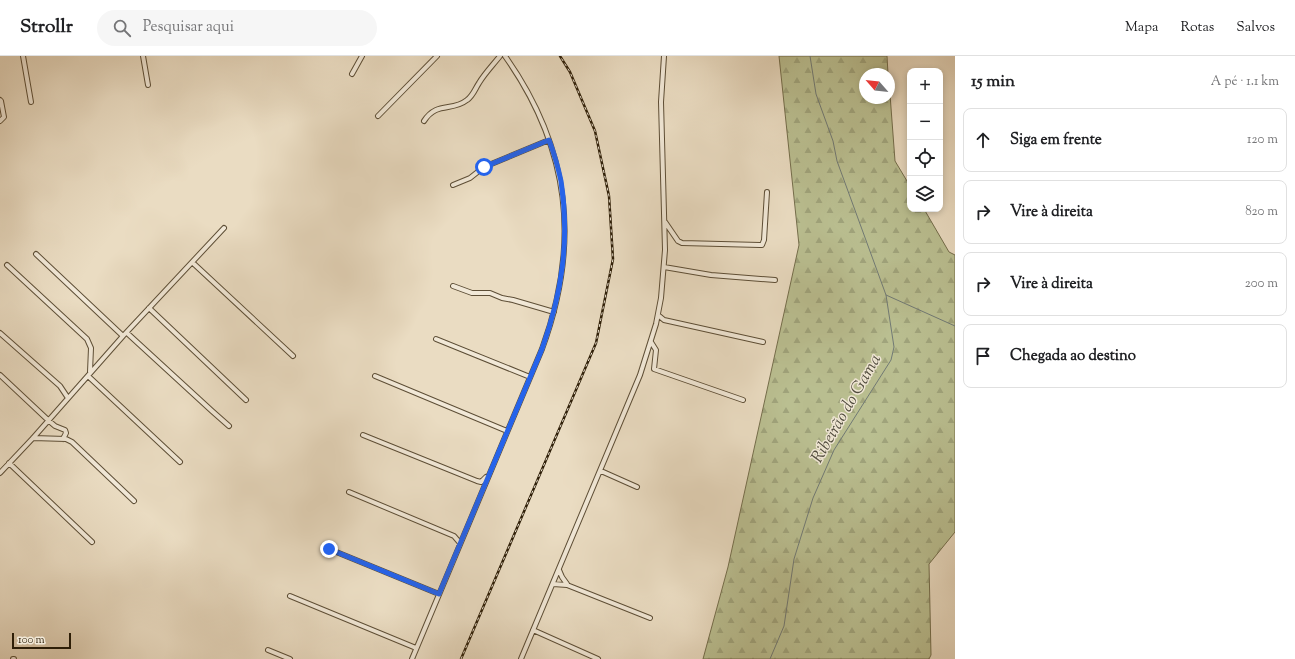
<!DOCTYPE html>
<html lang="pt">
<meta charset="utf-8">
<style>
:root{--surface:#fff;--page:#f6f6f6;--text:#202124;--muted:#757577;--line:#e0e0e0}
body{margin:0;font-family:"Sorts Mill Goudy",serif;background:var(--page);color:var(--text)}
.controls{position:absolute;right:12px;top:12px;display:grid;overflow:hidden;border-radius:8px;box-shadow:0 2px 6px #0003}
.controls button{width:36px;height:36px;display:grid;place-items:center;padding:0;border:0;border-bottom:1px solid var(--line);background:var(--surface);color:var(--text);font:20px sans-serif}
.compass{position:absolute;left:859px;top:12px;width:36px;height:36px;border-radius:50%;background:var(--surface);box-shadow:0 2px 6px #0003;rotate:298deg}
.scale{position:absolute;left:12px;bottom:10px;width:59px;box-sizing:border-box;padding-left:4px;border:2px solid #2e1e07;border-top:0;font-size:11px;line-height:14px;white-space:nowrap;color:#2e1e07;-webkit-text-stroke:3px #f1e8d7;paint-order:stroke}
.stop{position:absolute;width:12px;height:12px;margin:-9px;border:3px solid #2563eb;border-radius:50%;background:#fff}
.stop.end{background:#2563eb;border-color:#fff;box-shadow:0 1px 4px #0008}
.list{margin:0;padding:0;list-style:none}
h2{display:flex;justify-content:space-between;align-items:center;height:52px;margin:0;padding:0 16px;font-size:17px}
h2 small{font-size:13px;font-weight:400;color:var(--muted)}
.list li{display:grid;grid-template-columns:26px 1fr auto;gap:12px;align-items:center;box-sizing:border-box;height:64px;margin:0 8px 8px;padding:0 8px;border:1px solid var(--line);border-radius:8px}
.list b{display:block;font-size:15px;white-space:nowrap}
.list em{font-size:13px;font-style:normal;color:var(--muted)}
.icon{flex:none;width:22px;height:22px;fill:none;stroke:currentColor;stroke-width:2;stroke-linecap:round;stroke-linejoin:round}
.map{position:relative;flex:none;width:955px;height:603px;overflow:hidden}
header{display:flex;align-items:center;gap:24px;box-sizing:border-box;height:56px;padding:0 20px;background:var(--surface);border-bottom:1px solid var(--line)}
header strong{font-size:19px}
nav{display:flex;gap:22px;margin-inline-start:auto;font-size:14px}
.search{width:280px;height:36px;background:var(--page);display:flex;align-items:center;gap:10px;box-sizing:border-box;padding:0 14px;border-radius:22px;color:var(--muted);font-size:15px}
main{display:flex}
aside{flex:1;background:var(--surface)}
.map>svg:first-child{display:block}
.forest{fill:url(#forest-firs);stroke:#746e4c}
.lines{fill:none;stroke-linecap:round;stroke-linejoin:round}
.stream{stroke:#717a75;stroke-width:1}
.minor-casing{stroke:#5d4e36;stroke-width:6}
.minor{stroke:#f1e8d7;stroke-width:4}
.rail-casing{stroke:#2e1e07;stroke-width:2.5}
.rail{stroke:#f1e8d7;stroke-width:1;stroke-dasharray:3;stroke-linecap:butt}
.route{stroke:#2563eb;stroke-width:5}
.labels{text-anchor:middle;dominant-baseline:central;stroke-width:3;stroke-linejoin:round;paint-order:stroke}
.water-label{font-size:17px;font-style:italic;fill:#504c3e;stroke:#f1e8d7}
</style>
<header>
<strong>Strollr</strong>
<div class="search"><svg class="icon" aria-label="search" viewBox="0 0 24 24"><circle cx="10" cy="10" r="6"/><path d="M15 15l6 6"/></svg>Pesquisar aqui</div>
<nav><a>Mapa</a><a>Rotas</a><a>Salvos</a></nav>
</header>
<main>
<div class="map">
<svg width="955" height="603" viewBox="0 0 955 603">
<defs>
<pattern id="forest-firs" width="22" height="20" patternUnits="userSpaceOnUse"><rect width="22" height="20" fill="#babf91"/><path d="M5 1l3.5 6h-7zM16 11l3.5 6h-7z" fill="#a0a47c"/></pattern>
</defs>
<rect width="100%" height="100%" fill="#eadcc2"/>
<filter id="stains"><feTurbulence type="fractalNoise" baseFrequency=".005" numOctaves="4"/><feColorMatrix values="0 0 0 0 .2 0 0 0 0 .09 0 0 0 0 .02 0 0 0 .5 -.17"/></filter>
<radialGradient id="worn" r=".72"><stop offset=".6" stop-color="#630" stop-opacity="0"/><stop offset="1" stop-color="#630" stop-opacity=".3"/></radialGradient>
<path class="forest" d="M779 0H887L888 18H865V42H889V25L895 105 910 130V153H924L949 196 955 199V476L929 508 931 599 929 603H703L728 511 799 189Z"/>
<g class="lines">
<path class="stream" d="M886 239 955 270
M770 603 784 570 794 503 813 442 834 394 891 304 894 291 886 239 837 105 833 85 816 38 810 0"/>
<defs>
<path id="minor" d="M23 0 31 46
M143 0 148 29
M352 18 362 0
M0 44 1 45 4 61 0 65
M378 60 437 0
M424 65C437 45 452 56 467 44 473 40 475 33 479 27 485 17 493 9 500 0
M453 129 470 122 484 111 549 84
M665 166 678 185 682 187 760 189H762L764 184 767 136
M36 198 123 280
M193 207 293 300
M7 209 87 283 91 292 90 316
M664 211 711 219 775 224
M453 230 472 237H490L502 242 513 244 554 256
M149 252 246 344
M658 259 664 264 763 286
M0 277 60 330 68 342
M127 277 212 355 229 370
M436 283 530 321
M651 286 656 294 654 313 743 344
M0 319 48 364 55 370 65 374 66 377 63 383
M88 320 180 406
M375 320 507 375
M363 379 477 425 481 426 486 421
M33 382 66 383 72 386 134 445
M9 407 92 486
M601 415 637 431
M0 417 33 382 123 280 224 172
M349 436 454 480 460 487
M329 493 439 538
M559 514 562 521 567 528
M553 528 567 529 650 562
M290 540 416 592
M533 574 598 603
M268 594 290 603
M13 603H14
M412 603 542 293C581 187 570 92 505 0
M521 603 640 319 656 268 661 242 665 194 661 46 664 0"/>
</defs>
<use href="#minor" class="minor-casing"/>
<use href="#minor" class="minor"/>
<defs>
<path id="rail" d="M461 603 596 287 613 203 609 140 595 75 570 16 560 0"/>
</defs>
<use href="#rail" class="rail-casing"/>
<use href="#rail" class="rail"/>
</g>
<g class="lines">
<path class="route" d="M329 493 439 538 542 293C562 237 570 184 561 125 558 111 554 97 549 84L484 111"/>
</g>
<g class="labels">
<g class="water-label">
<text transform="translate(847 353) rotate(-60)">Ribeirão do Gama</text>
</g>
</g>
<rect width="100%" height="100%" filter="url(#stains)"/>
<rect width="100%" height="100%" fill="url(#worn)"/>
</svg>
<div class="controls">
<button>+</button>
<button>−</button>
<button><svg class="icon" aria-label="locate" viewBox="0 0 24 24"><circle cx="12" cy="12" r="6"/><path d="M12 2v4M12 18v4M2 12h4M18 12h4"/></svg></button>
<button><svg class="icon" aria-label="layers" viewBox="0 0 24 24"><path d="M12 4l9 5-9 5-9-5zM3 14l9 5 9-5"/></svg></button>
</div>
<svg class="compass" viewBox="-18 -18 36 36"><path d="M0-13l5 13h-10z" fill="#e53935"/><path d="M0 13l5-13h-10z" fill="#757577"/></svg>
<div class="scale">100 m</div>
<div class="stop" style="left:484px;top:111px"></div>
<div class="stop end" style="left:329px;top:493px"></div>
</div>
<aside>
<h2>15 min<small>A pé · 1.1 km</small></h2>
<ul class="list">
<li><svg class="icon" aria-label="ahead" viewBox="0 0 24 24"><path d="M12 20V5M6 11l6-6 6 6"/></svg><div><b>Siga em frente</b></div><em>120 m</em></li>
<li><svg class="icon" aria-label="right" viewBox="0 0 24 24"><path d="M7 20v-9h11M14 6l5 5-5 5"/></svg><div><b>Vire à direita</b></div><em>820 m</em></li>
<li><svg class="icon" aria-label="right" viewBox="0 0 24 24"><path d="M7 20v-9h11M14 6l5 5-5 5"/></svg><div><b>Vire à direita</b></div><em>200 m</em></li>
<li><svg class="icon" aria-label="arrive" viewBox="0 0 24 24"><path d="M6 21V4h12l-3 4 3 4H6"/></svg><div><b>Chegada ao destino</b></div></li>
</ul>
</aside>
</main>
